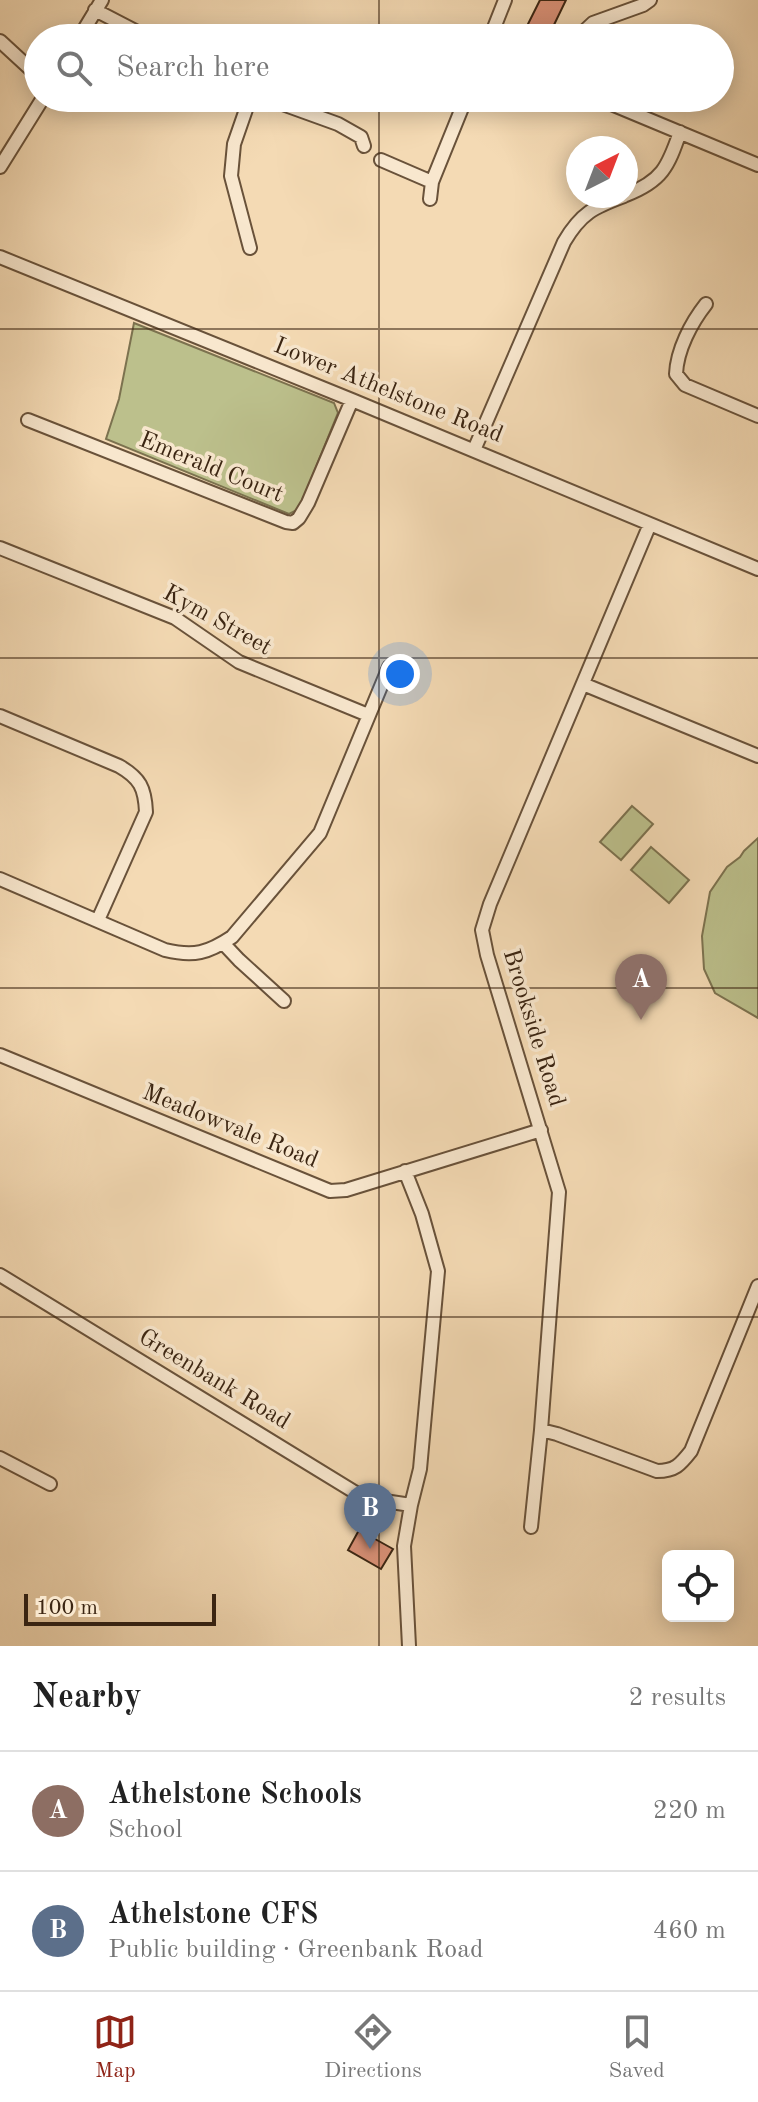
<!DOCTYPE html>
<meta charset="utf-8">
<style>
:root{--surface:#fff;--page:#f6f6f6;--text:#222;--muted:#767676;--line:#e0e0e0;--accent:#8f2418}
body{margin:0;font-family:"Old Standard TT",serif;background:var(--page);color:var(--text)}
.controls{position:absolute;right:24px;bottom:24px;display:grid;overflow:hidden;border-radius:12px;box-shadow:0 4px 20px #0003}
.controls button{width:72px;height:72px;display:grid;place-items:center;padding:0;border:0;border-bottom:2px solid var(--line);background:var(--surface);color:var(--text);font:40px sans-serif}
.compass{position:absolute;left:566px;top:136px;width:72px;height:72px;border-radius:50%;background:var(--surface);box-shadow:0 4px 20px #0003;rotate:42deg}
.scale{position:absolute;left:24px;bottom:20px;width:192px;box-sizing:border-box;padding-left:8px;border:4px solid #3b2512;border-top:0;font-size:22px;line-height:28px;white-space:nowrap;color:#3b2512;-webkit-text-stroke:6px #f8e7ce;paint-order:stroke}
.you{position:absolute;left:400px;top:674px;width:28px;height:28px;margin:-20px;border:6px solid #fff;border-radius:50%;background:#1a73e8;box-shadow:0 0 0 12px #1a73e833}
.badge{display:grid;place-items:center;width:52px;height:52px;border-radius:50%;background:var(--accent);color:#fff;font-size:26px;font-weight:700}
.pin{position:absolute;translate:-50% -66px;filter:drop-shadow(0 2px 4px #0008)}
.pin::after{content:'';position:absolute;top:42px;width:28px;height:24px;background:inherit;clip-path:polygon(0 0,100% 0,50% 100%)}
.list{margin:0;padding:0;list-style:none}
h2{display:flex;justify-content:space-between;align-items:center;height:104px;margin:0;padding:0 32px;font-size:34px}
h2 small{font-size:26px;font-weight:400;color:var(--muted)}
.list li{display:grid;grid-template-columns:52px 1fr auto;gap:24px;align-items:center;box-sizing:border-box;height:120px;padding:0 32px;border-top:2px solid var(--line)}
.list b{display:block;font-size:30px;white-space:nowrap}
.list p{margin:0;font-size:26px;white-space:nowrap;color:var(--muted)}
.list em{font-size:26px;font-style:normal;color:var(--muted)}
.icon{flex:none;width:44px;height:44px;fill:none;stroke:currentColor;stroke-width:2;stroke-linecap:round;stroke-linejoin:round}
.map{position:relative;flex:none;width:758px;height:1646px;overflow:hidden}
.search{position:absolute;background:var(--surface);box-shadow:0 4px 20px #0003;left:24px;right:24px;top:24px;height:88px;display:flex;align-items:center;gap:20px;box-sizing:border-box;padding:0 28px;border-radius:44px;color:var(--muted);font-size:30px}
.sheet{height:344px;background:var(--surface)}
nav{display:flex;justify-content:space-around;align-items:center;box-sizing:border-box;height:112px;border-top:2px solid var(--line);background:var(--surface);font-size:22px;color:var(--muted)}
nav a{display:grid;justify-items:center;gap:4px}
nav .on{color:var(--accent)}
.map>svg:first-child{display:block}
.green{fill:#bcc08c;stroke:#7c724f;stroke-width:2}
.building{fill:#da9177;stroke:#3b2512;stroke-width:2}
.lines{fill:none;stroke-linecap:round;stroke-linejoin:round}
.minor-casing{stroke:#69523a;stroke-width:16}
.minor{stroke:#f8e7ce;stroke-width:12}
.grid{fill:none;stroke:#3b2512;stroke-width:2;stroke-opacity:0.55}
.labels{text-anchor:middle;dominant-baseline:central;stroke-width:7;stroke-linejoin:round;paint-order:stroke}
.street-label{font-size:24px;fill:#3b2512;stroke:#f8e7ce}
</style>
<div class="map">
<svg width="758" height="1646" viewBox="0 0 758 1646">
<rect width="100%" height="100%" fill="#f4dab4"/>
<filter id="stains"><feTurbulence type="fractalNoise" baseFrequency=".0025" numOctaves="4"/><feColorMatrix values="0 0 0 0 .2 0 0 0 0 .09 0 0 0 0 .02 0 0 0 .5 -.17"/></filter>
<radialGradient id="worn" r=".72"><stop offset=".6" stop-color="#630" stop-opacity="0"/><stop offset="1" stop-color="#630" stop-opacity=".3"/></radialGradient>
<path class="green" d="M134 323 334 403 338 413 299 509 289 514 106 439 119 399Z
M632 806 653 824 621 860 600 842Z
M758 838V1018L715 993 704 969 702 936 710 892 727 867 740 857 744 851Z
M651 847 689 880 669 903 631 870Z"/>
<path class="building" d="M540 0H566L552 29 555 30 552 38H521Z
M359 1530 393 1549 381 1569 348 1550Z"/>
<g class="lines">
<defs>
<path id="minor" d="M95 10 149 38
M79 38 102 0
M490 38 505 0
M577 38 593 23 643 5 650 0
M0 41 38 76
M266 98 338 124 361 137 364 146
M597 98 758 165
M381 160 432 182
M0 167 43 98
M626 195C662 181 668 167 680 132
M430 199 432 182 466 98
M250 248 231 176 234 144 250 98
M0 257 352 400 758 569
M706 304C691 323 677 350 676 374L685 385 758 416
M28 420 286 522 293 523 299 518 308 503 352 400
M474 450 564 242C581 213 594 207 624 196
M0 548 175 618 239 662 368 715
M583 684 758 756
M0 716 119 766C140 778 145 788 146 812L98 920
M0 879 165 950C194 957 208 953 232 937L320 833 389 667
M223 943 239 960 284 1001
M0 1055 330 1191 346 1190 541 1130
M405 1171 422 1214 438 1271 420 1469 411 1505 404 1546 409 1646
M0 1275 361 1496 371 1499 411 1505
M541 1430 557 1434 657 1471C675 1471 680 1465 691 1451L758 1286
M0 1458 50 1484
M531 1527 541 1430 559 1192 487 955 482 930 490 904 650 524"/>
</defs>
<use href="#minor" class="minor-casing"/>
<use href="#minor" class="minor"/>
</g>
<path class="grid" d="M379 0V38M379 98V1646M0 329H758M0 658H758M0 988H758M0 1317H758"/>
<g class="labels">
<g class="street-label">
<text transform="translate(388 391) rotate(22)">Lower Athelstone Road</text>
<text transform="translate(211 468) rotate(22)">Emerald Court</text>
<text transform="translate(217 621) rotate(29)">Kym Street</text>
<text transform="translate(533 1028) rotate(73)">Brookside Road</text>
<text transform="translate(230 1127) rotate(22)">Meadowvale Road</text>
<text transform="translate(214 1380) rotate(31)">Greenbank Road</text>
</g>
</g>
<rect width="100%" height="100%" filter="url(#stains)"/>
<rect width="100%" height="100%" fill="url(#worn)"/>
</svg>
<div class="controls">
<button><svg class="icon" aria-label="locate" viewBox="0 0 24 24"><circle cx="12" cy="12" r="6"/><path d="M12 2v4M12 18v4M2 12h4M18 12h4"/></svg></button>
</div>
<svg class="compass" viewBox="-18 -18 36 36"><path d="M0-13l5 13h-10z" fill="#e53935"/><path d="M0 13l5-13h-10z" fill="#767676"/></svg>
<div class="scale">100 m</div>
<div class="you"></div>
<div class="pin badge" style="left:641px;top:1020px;background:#8d6e63">A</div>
<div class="pin badge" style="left:370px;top:1549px;background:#5c6f8a">B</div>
<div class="search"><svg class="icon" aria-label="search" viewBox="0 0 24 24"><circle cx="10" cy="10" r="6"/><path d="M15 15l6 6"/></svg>Search here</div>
</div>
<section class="sheet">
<h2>Nearby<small>2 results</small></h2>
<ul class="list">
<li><span class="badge" style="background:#8d6e63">A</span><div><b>Athelstone Schools</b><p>School</p></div><em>220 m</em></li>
<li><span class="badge" style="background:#5c6f8a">B</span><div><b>Athelstone CFS</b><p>Public building · Greenbank Road</p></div><em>460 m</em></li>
</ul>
</section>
<nav>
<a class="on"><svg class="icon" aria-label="map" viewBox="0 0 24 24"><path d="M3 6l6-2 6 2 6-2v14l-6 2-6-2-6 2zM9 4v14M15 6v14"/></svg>Map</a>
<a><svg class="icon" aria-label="directions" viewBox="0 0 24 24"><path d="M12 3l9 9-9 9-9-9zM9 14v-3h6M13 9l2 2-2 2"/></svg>Directions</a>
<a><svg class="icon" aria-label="saved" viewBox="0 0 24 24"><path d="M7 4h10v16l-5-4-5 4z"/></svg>Saved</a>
</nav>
